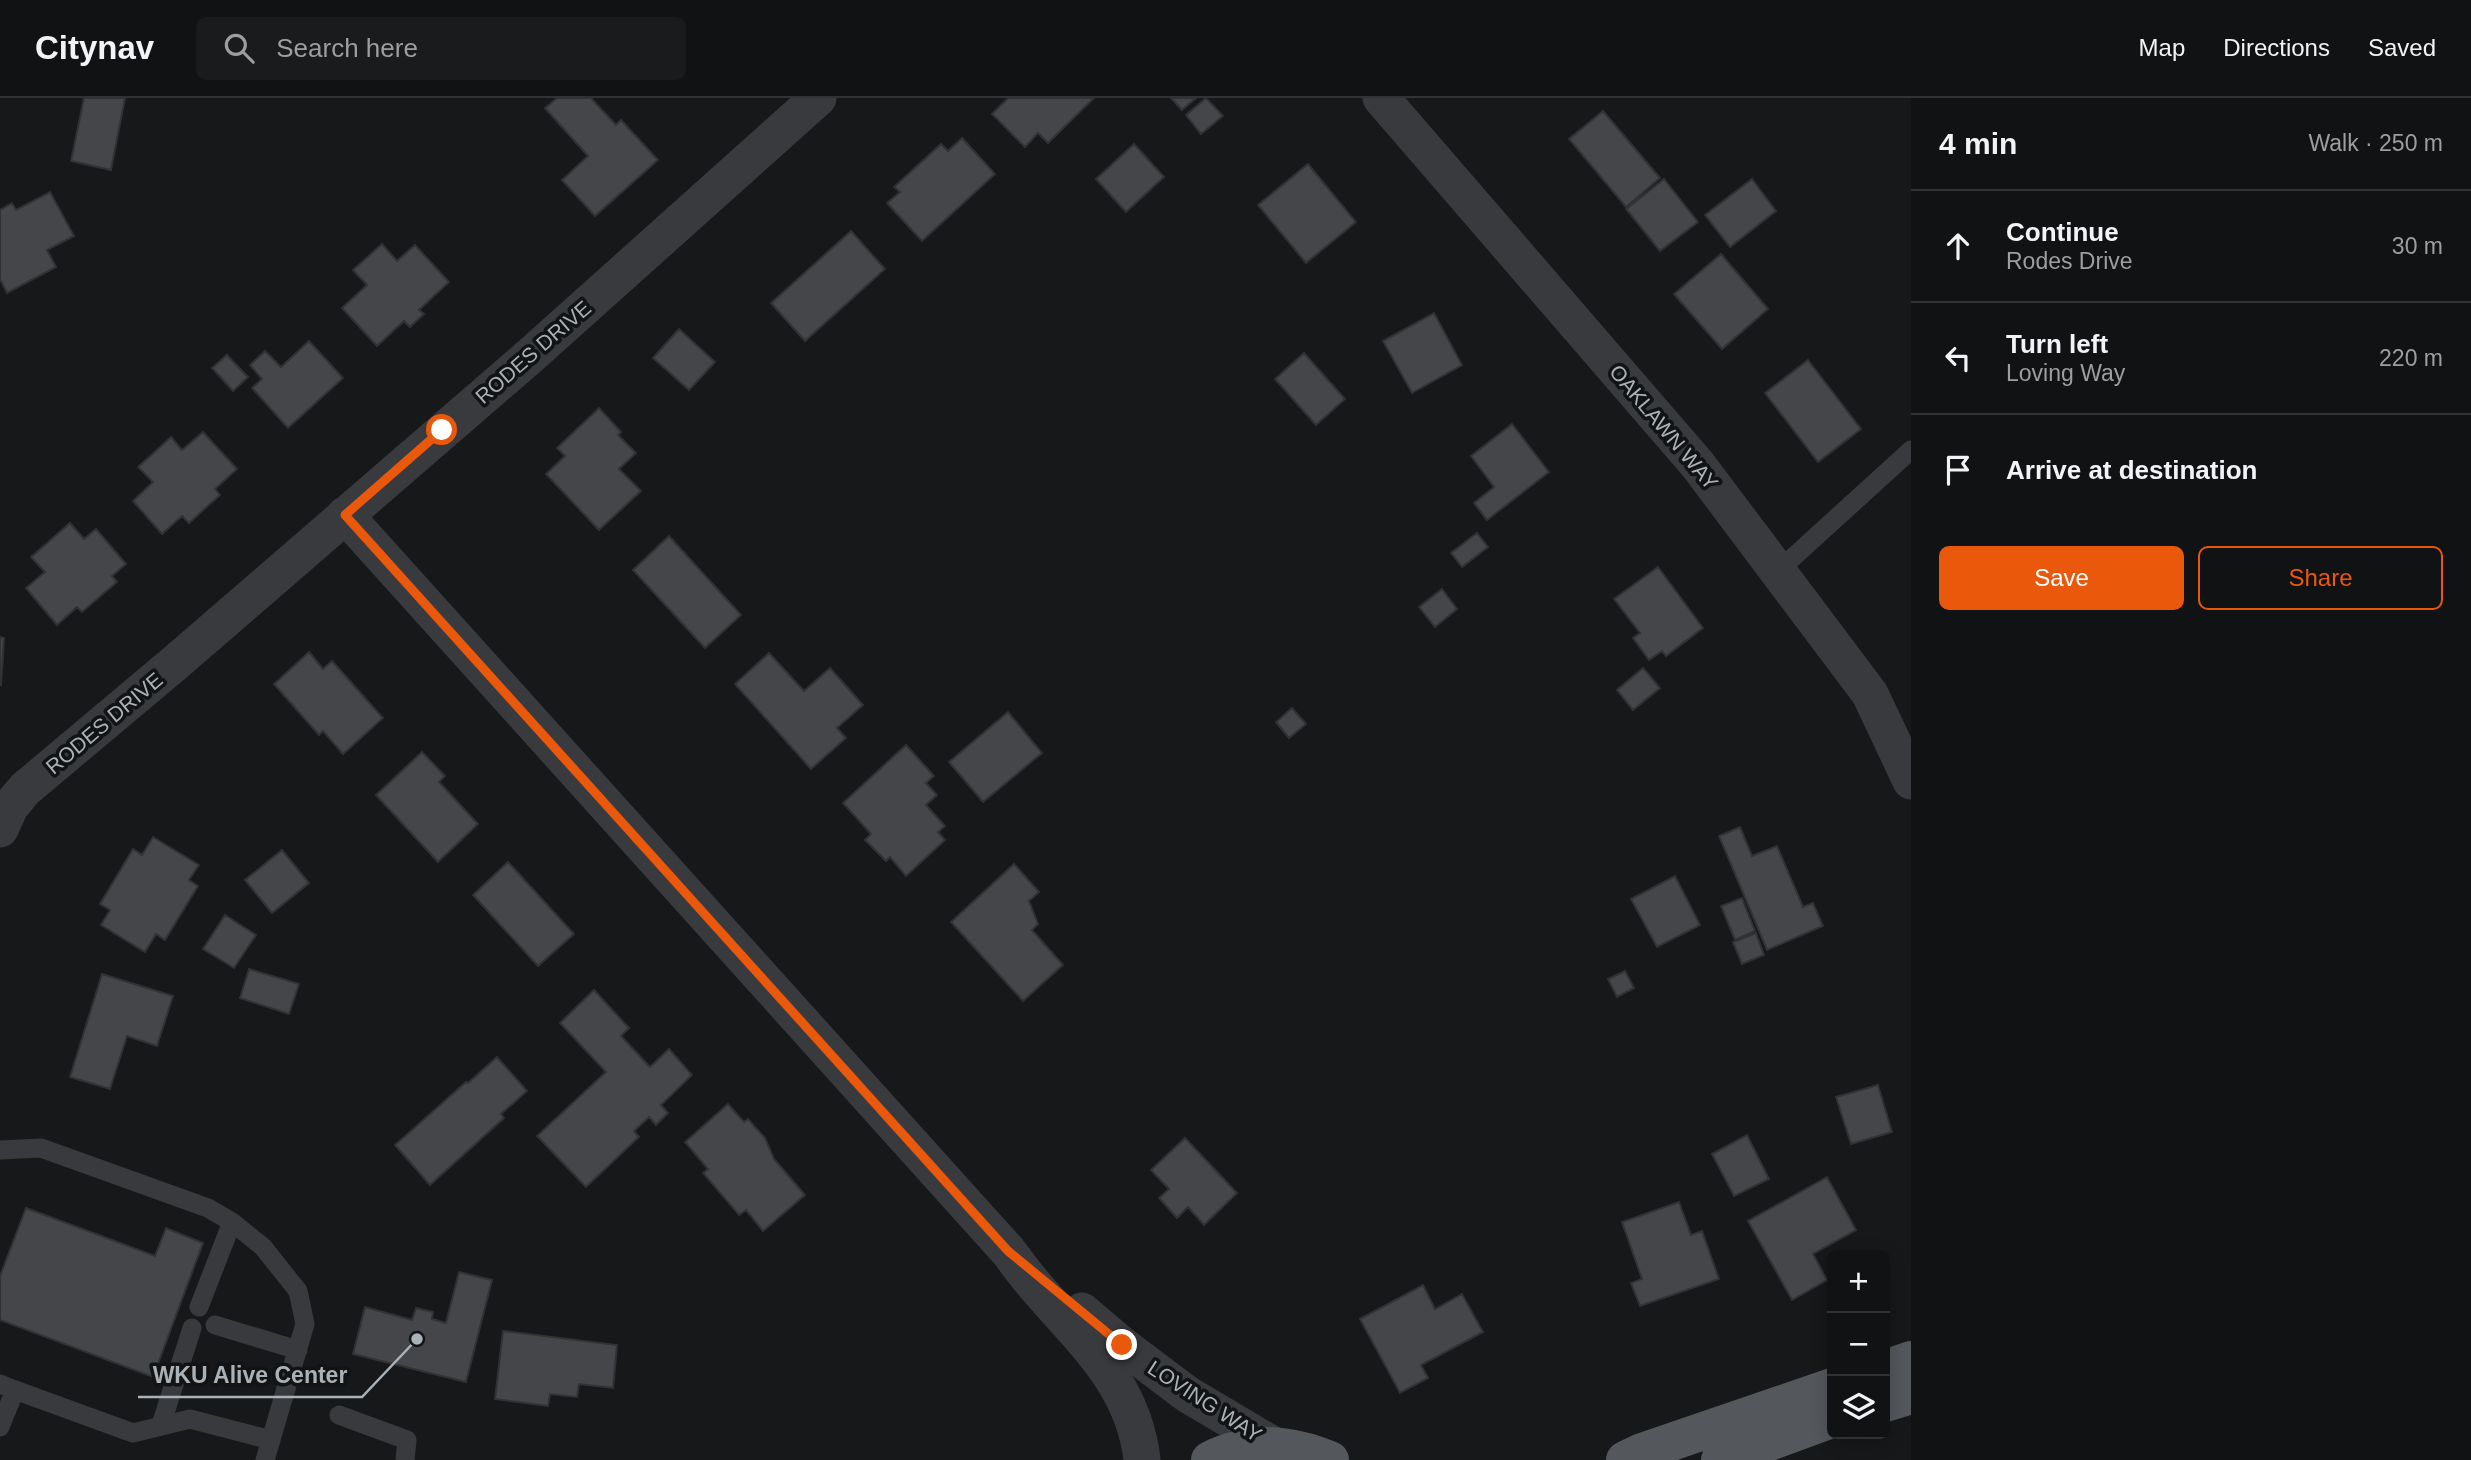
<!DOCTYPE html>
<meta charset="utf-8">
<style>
:root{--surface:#111213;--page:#1a1b1c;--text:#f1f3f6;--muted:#9c9ea0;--line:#303233;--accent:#ea580c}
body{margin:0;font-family:Arial,sans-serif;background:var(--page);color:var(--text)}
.controls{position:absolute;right:21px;bottom:21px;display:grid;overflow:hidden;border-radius:10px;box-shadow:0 4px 18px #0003}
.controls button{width:63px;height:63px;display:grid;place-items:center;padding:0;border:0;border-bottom:2px solid var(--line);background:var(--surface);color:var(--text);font:35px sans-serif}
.stop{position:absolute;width:21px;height:21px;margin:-16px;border:5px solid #ea580c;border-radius:50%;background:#fff}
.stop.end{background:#ea580c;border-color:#fff;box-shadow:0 2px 7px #0008}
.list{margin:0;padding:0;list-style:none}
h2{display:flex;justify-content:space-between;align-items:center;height:91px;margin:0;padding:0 28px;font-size:30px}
h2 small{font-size:23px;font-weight:400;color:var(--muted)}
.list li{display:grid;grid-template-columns:46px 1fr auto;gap:21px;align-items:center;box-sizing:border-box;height:112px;padding:0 28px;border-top:2px solid var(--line)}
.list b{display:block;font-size:26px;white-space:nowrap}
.list p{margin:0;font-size:23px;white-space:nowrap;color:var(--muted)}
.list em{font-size:23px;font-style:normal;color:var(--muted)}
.actions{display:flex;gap:14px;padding:21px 28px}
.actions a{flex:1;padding:16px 0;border:2px solid var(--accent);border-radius:10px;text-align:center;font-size:24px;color:var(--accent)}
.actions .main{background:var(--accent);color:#fff}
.icon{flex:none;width:38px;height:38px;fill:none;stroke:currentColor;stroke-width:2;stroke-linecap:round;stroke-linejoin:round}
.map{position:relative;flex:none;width:1911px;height:1362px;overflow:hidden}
header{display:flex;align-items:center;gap:42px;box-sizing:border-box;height:98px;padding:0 35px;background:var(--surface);border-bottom:2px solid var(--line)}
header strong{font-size:33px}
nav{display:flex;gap:38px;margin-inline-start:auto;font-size:24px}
.search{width:490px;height:63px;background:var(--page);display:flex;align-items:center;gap:18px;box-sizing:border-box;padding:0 24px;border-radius:10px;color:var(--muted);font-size:26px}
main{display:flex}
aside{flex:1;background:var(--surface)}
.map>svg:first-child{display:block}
.building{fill:#444649;stroke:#313235;stroke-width:2}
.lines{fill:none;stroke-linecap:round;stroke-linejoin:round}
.lane{stroke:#383a3e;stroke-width:19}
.street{stroke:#383a3e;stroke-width:37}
.primary{stroke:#54585d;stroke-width:38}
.route{stroke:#ea580c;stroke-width:9}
.labels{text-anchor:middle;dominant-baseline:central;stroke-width:7;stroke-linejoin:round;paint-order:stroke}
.street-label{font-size:21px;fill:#aab2b8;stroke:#121314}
.leader{fill:none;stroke:#aab2b8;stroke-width:2.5}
.callout-dot{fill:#aab2b8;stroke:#121314;stroke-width:2.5}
.callout-label{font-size:23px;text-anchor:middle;font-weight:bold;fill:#aab2b8;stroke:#121314;stroke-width:7;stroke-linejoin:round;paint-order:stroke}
</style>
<header>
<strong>Citynav</strong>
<div class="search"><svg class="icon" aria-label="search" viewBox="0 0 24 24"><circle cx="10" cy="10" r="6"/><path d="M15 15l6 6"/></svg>Search here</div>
<nav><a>Map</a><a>Directions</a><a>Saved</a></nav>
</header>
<main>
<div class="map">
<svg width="1911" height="1362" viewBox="0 0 1911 1362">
<rect width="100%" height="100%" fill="#171819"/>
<path class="building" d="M84 0H125L111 72 71 63Z
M557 0H591L616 27 621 22 658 62 595 118 562 82 588 58 545 10Z
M1008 0H1094L1048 45 1038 35 1025 49 992 16Z
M1171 0H1196L1182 12Z
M1206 0 1223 18 1201 36 1186 17Z
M1603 13 1660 80 1626 109 1569 41Z
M962 40 995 76 922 143 887 105 900 94 894 89 941 46 948 53Z
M1134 46 1164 79 1126 114 1096 81Z
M1308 66 1356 124 1306 165 1258 107Z
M1664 81 1698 124 1660 153 1626 111Z
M1752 81 1776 113 1730 149 1705 117Z
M50 94 74 138 47 152 56 169 7 195 0 181V112L12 105 16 112Z
M851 133 885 171 805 243 771 205Z
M382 146 397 163 415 147 449 184 419 212 424 216 410 229 404 223 377 248 342 210 367 187 353 172Z
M1721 156 1768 211 1722 251 1674 196Z
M1434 215 1462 267 1412 295 1383 243Z
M679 231 715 264 689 292 653 260Z
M309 243 343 280 288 330 252 290 262 281 250 267 265 253 281 269Z
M1304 255 1345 301 1316 327 1275 281Z
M227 257 248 279 233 293 212 270Z
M1808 262 1861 331 1818 364 1765 295Z
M599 310 621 334 618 337 636 355 619 371 641 393 599 432 546 376 565 358 557 350Z
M1512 326 1549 374 1487 422 1474 405 1494 389 1471 358Z
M203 334 237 371 215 391 220 397 189 425 182 418 162 436 133 403 153 384 138 369 171 339 182 352Z
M70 425 84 441 96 431 126 466 112 478 117 484 82 514 77 509 57 527 26 490 45 474 31 459Z
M1477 435 1488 449 1462 469 1451 455Z
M669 438 741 517 705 550 633 472Z
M1658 469 1703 530 1666 558 1662 553 1649 562 1633 540 1640 535 1614 501Z
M1442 491 1457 511 1435 529 1419 509Z
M0 539 4 540 1 587H0Z
M309 554 323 571 332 563 383 620 343 656 323 633 319 637 274 586Z
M769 555 804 593 830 570 863 607 837 630 846 640 811 671 735 586Z
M1643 570 1660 590 1633 612 1617 592Z
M1292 610 1306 626 1289 640 1276 624Z
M1008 614 1042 655 983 704 949 664Z
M906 647 934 678 926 685 937 697 926 707 945 728 938 734 945 742 906 778 890 759 886 763 865 742 871 736 843 705Z
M422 654 445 678 439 684 478 726 438 764 376 697Z
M1740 729 1752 758 1777 748 1803 809 1813 805 1823 828 1767 852 1719 738Z
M153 739 199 767 189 782 198 788 165 842 156 836 145 854 101 827 110 812 100 806 133 751 142 757Z
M282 752 309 785 272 815 245 782Z
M508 764 574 836 538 868 473 797Z
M1014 766 1039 794 1029 803 1038 826 1032 832 1063 867 1023 903 951 824Z
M1675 778 1700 827 1657 849 1631 801Z
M1742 800 1755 833 1735 842 1721 808Z
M225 817 256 837 234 870 203 851Z
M1756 835 1764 857 1742 866 1733 844Z
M249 871 299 886 289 916 240 900Z
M1625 873 1634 890 1617 899 1608 881Z
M102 876 173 898 157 948 127 938 110 991 70 979Z
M594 892 629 930 621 938 650 969 669 951 692 977 661 1007 668 1015 656 1027 649 1019 634 1033 639 1039 586 1089 537 1038 606 974 560 925Z
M497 959 527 993 501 1016 504 1020 430 1087 395 1047 466 984 468 985Z
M1878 987 1892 1034 1851 1046 1836 999Z
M728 1006 744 1024 748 1021 765 1040 774 1061 805 1097 763 1133 746 1112 739 1117 703 1075 708 1071 685 1044Z
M1747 1037 1769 1081 1734 1098 1712 1056Z
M1185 1040 1237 1095 1204 1127 1188 1109 1177 1120 1159 1100 1169 1091 1151 1072Z
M1827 1079 1856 1132 1813 1156 1827 1182 1792 1202 1748 1123Z
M1679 1104 1691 1137 1702 1133 1719 1181 1640 1208 1631 1185 1642 1181 1622 1124Z
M26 1110 155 1158 166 1130 203 1145 153 1279 0 1222V1178Z
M459 1174 492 1182 466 1284 353 1256 365 1209 412 1222 416 1210 433 1214 432 1221 446 1225Z
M1423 1187 1435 1211 1462 1196 1483 1234 1421 1267 1428 1280 1400 1295 1360 1221Z
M503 1233 617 1247 613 1290 579 1286 577 1299 550 1296 548 1308 495 1301Z"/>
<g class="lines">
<path class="lane" d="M1778 473 1911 352
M0 1052 41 1050 208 1110 232 1124
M199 1209 232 1124 263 1149 298 1193 305 1226 265 1362
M215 1227 298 1252
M0 1286 15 1292 0 1329
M15 1292 133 1335 190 1321 271 1342
M339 1317 407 1342 405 1362
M161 1327 192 1230"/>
<path class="street" d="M1381 0 1698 367 1870 596 1911 683
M345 417 1008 1153C1018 1166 1027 1179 1038 1191 1084 1245 1134 1287 1142 1362
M0 731 10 709 25 691 175 565 530 258 818 0
M1082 1213 1122 1247 1187 1296 1273 1347"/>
<path class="primary" d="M1885 1271 1911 1262
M1885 1305 1911 1297
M1210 1362C1251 1342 1289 1345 1330 1362
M1625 1362 1642 1354 1832 1289
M1720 1362 1832 1321"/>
</g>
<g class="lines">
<path class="route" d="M442 332 345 417 1008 1153 1122 1247"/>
</g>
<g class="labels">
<g class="street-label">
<text transform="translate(533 254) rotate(-41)">RODES DRIVE</text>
<text transform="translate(1664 329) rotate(50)">OAKLAWN WAY</text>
<text transform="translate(104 625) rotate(-40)">RODES DRIVE</text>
<text transform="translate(1205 1303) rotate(33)">LOVING WAY</text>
</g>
</g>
<path class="leader" d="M417 1241L362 1299H138"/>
<circle class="callout-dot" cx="417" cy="1241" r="7"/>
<g class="callout-label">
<text x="250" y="1285">WKU Alive Center</text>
</g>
</svg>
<div class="controls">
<button>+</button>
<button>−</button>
<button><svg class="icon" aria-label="layers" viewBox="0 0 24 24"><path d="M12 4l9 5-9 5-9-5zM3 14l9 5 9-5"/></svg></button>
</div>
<div class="stop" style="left:442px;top:332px"></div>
<div class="stop end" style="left:1122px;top:1247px"></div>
</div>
<aside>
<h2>4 min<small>Walk · 250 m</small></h2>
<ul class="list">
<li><svg class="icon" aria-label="ahead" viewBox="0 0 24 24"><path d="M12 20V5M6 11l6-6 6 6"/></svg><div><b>Continue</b><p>Rodes Drive</p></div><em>30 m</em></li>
<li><svg class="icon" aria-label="left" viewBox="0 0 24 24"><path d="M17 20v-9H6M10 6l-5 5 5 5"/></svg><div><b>Turn left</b><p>Loving Way</p></div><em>220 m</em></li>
<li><svg class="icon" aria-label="arrive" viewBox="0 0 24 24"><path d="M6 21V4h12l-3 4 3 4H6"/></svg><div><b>Arrive at destination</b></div></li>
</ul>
<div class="actions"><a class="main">Save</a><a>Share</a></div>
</aside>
</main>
